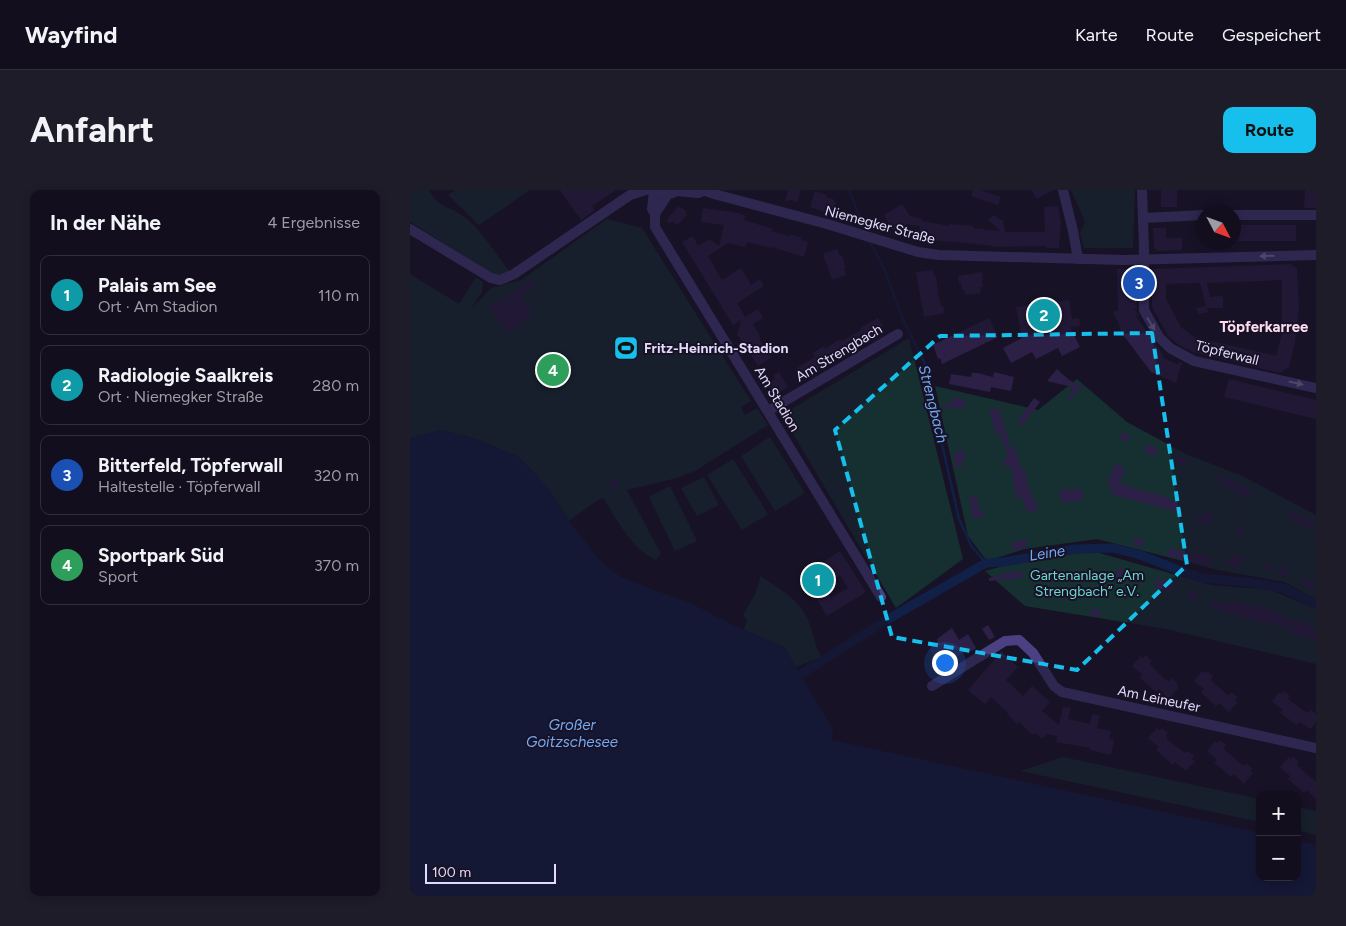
<!DOCTYPE html>
<html lang="de">
<meta charset="utf-8">
<style>
:root{--surface:#120e1d;--page:#1f1c2a;--text:#f1f3f6;--muted:#9c9ca4;--line:#312e3b;--accent:#17c0ec}
body{margin:0;font-family:Figtree,sans-serif;background:var(--page);color:var(--text)}
.controls{position:absolute;right:15px;bottom:15px;display:grid;overflow:hidden;border-radius:10px;box-shadow:0 2px 8px #0003}
.controls button{width:45px;height:45px;display:grid;place-items:center;padding:0;border:0;border-bottom:1px solid var(--line);background:var(--surface);color:var(--text);font:25px sans-serif}
.compass{position:absolute;left:786px;top:15px;width:45px;height:45px;border-radius:50%;background:var(--surface);box-shadow:0 2px 8px #0003;rotate:131deg}
.scale{position:absolute;left:15px;bottom:12px;width:131px;box-sizing:border-box;padding-left:5px;border:2px solid #e3dbfc;border-top:0;font-size:14px;line-height:18px;white-space:nowrap;color:#e3dbfc;-webkit-text-stroke:4px #181227;paint-order:stroke}
.you{position:absolute;left:534px;top:472px;width:18px;height:18px;margin:-12px;border:4px solid #fff;border-radius:50%;background:#1a73e8;box-shadow:0 0 0 8px #1a73e833}
.badge{display:grid;place-items:center;width:32px;height:32px;border-radius:50%;background:var(--accent);color:#fff;font-size:16px;font-weight:700}
.pin{position:absolute;translate:-50% -50%;border:2px solid #fff;box-shadow:0 1px 5px #0006}
.list{margin:0;padding:0;list-style:none}
h2{display:flex;justify-content:space-between;align-items:center;height:65px;margin:0;padding:0 20px;font-size:21px}
h2 small{font-size:16px;font-weight:400;color:var(--muted)}
.list li{display:grid;grid-template-columns:32px 1fr auto;gap:15px;align-items:center;box-sizing:border-box;height:80px;margin:0 10px 10px;padding:0 10px;border:1px solid var(--line);border-radius:10px}
.list b{display:block;font-size:19px;white-space:nowrap}
.list p{margin:0;font-size:16px;white-space:nowrap;color:var(--muted)}
.list em{font-size:16px;font-style:normal;color:var(--muted)}
.map{position:relative;flex:none;width:906px;height:706px;overflow:hidden;border-radius:10px}
header{display:flex;align-items:center;gap:30px;box-sizing:border-box;height:70px;padding:0 25px;background:var(--surface);border-bottom:1px solid var(--line)}
header strong{font-size:24px}
nav{display:flex;gap:28px;margin-inline-start:auto;font-size:18px}
.intro{display:flex;align-items:center;justify-content:space-between;box-sizing:border-box;height:120px;padding:0 30px}
h1{margin:0;font-size:35px}
.button{padding:12px 22px;border-radius:10px;background:var(--accent);color:#111;font-size:18px;font-weight:700}
main{display:flex;gap:30px;padding:0 30px}
aside{flex:1;background:var(--surface);border-radius:10px;box-shadow:0 2px 8px #0003}
.map>svg:first-child{display:block}
.green{fill:#162f31}
.water{fill:#112047}
.lines{fill:none;stroke-linecap:round;stroke-linejoin:round}
.stream{stroke:#112047;stroke-width:2.5}
.canal{stroke:#112047;stroke-width:9}
.building{fill:#2c2047;fill-rule:evenodd}
.minor{stroke:#4b4182;stroke-width:10}
.oneway{fill:#8f86b9}
.marked{fill:none;stroke:#17c0ec;stroke-width:4;stroke-dasharray:10 6;stroke-linejoin:round}
.labels{text-anchor:middle;dominant-baseline:central;stroke-width:4;stroke-linejoin:round;paint-order:stroke}
.street-label{font-size:14px;fill:#e3dbfc;stroke:#181227}
.poi-label{font-size:14px;font-weight:bold;fill:#e3dbfc;stroke:#181227;text-anchor:start}
.park-label{font-size:14px;fill:#6cd7c8;stroke:#181227}
.neighbourhood-label{font-size:15px;font-weight:bold;fill:#fcddee;stroke:#181227}
.water-label{font-size:15px;font-style:italic;fill:#72aaf3;stroke:#181227}
</style>
<header>
<strong>Wayfind</strong>
<nav><a>Karte</a><a>Route</a><a>Gespeichert</a></nav>
</header>
<div class="intro"><h1>Anfahrt</h1><a class="button">Route</a></div>
<main>
<aside>
<h2>In der Nähe<small>4 Ergebnisse</small></h2>
<ul class="list">
<li><span class="badge" style="background:#0f9aa8">1</span><div><b>Palais am See</b><p>Ort · Am Stadion</p></div><em>110 m</em></li>
<li><span class="badge" style="background:#0f9aa8">2</span><div><b>Radiologie Saalkreis</b><p>Ort · Niemegker Straße</p></div><em>280 m</em></li>
<li><span class="badge" style="background:#1a4fb4">3</span><div><b>Bitterfeld, Töpferwall</b><p>Haltestelle · Töpferwall</p></div><em>320 m</em></li>
<li><span class="badge" style="background:#2e9e5b">4</span><div><b>Sportpark Süd</b><p>Sport</p></div><em>370 m</em></li>
</ul>
</aside>
<div class="map">
<svg width="906" height="706" viewBox="0 0 906 706">
<rect width="100%" height="100%" fill="#181227"/>
<path class="green" d="M0 0H19C31 20 36 14 53 26 71 39 85 63 99 81L91 85 82 83 0 32Z
M45 0H120L69 35 38 5Z
M661 0H725L723 58H674L670 43 675 32Z
M197 29 232 38 341 211 331 217 335 225 347 218 358 235 285 281 267 288 217 300 251 364 246 370C221 358 208 331 193 308L188 310 159 331 144 307 109 267 69 250 32 240 0 248V84L49 114 66 87 73 92 72 102 61 119 81 98 111 90Z
M499 148 553 369 486 418 372 225Z
M667 189 717 232 776 264 832 286 906 325V409L874 392 808 380 687 349 615 359 577 371 558 346 525 196 628 220Z
M360 247 395 303 365 321 331 266Z
M323 269 358 324 332 340 297 285Z
M294 287 309 315 287 326 271 298Z
M260 296 287 351 265 361 239 307Z
M679 360 801 395 861 400 906 419V474L756 439 615 416 575 381 615 370Z
M350 386C365 396 385 407 395 424 403 437 403 454 412 467L386 477 374 457 334 440 337 430 333 425C340 413 349 400 350 386Z
M653 567 850 609V632L610 581Z
M887 617 906 621V645L887 640Z"/>
<path class="water" d="M32 240 69 250 109 267 126 284 144 307 160 333 194 375 214 389 280 413 327 437 374 457 423 540 421 550 850 643V687H887V651L906 655V706H0V248Z"/>
<g class="lines">
<path class="stream" d="M439 0 456 43
M459 50 475 81 494 132 515 174 519 188 529 241 549 329 562 357 576 373"/>
<path class="canal" d="M391 484 480 428 576 373 594 372 665 359 703 358 730 365 777 383 793 388 843 393 873 398 906 414"/>
</g>
<path class="building" d="M150 0H206L182 16 185 20 171 30Z
M378 0H391L387 12 381 10 375 11Z
M563 0H570L591 7 588 15 561 6Z
M621 0H643L627 9Z
M751 0H767V17H751Z
M895 0H906V18H894Z
M405 1 417 5 416 7 423 9 426 13 423 25 400 17Z
M492 14 500 26 512 29V31L539 36V34L564 36 563 38 590 41 578 30 584 25 590 30H593L595 42H635L634 17 648 16 651 32 649 58H636V56L583 57V56L577 55 520 50 508 48 510 36 496 34 495 39 485 37 484 42 474 25Z
M268 16 270 18 271 17 277 22 275 23 277 25 267 35 263 32 257 33 258 28Z
M293 18 329 23 335 26 334 30 363 39 362 41 379 46 380 44 392 48 391 50 398 52 394 67 362 57 361 58 337 52 335 57 318 53 298 66 312 90 331 78 341 95 350 89 354 96 327 113 335 127 348 119 353 128 343 134 350 146 349 148 361 168 348 176 329 147 327 146 331 130 323 135 272 52 283 46 288 56 300 49 309 56 314 35 291 32Z
M824 35H886V51H824Z
M743 38H756V48H772V60L747 61 746 59H744Z
M427 59 430 66H432L436 78H434L436 85 422 90 413 64Z
M881 74 887 79 889 117 885 152 879 177 870 183 783 162 769 155 758 146 742 117 741 79ZM872 90V143L866 166 784 147 771 137 756 109V94L790 93 796 116 786 118 788 124 798 122 797 118H813V106L800 107 797 93Z
M707 79H717L722 81 726 87 727 119 724 118 730 128 724 123 753 165V168L767 174 772 172 766 193 741 182 714 146 709 137 710 136 703 123 708 120Z
M523 80 524 86H526L529 110H530L531 116H533L534 123 514 127 506 82Z
M572 82 573 90H572L573 97H570L571 103 555 105 554 100H552L551 93 549 94 548 86Z
M121 90 125 97 110 107 123 125 98 143 78 118Z
M659 110 662 129 669 128 670 136 660 137 670 157 652 166 648 158 626 169 622 162 601 173 593 158 612 148 606 117Z
M468 128 473 136 471 137 473 141 393 188 387 178 405 167 403 163 414 156 415 159 428 150 432 151 448 142 452 137Z
M579 128 588 147 532 174 530 168 528 169 523 155Z
M647 179 659 190 673 197 672 200 669 199 657 213 662 197 637 191Z
M369 182 378 197 364 205 358 193 365 189 363 185Z
M584 182 604 187 601 201 581 197 580 202 539 194 541 184 561 187 562 183H567L583 187Z
M819 189 906 210V229L814 207Z
M543 207 555 210V219L530 217 542 212Z
M624 208 630 212 612 236 607 232Z
M589 218 600 255 594 257 590 243 586 244 579 220Z
M713 242 720 246 717 252 709 248Z
M738 254 748 259 744 267 734 261Z
M604 256 612 280 615 279 619 302 621 301 625 314 627 313 629 320 617 322 612 307 606 309 601 277 599 276 596 277 593 269 598 267 595 258Z
M554 260 555 268 553 269V276L545 277 544 262Z
M768 265 778 270 775 276 764 271Z
M705 274 715 278 710 293 727 299 758 307 757 309 771 314 768 322 700 304 702 296 697 294Z
M810 284 842 300 838 309 807 292Z
M206 289 210 294 202 300 198 294Z
M672 299 673 310 652 313 649 300Z
M567 306 569 321 573 320 574 327 563 329 559 307Z
M881 320 906 333 904 340 895 335V337L878 327Z
M796 321 804 325 801 334 797 333 796 336 786 333 789 325 794 326Z
M829 336 836 338 833 346 827 344Z
M726 347 734 350 732 357 723 355Z
M616 349 617 357 603 361 601 353Z
M759 358 802 367 800 377 756 365Z
M430 361 456 402 417 426 392 385ZM430 385 438 398 421 408 413 395Z
M825 364 834 367 830 378 817 374 819 366 824 368Z
M858 372 864 375 861 381 854 379Z
M871 376 880 380 876 387 867 383Z
M707 378 714 379V382L736 384 734 393 706 390Z
M625 379 651 382 650 388 625 386Z
M612 381 613 388 579 391V388L598 382Z
M684 382 691 383V391L683 390Z
M746 388 763 392 760 403 744 397Z
M893 388 906 394 903 401 890 394Z
M779 400 789 403 787 410 777 407Z
M803 410 817 414V412L820 413 821 410 843 416V415L855 417 873 424 872 427 876 428 902 434 901 439 906 440V450L878 443 879 438 848 432 801 418Z
M681 419 690 420V427L680 425Z
M578 435 585 447 579 450 572 439Z
M542 438 549 450 558 444 566 458 557 464 556 462 539 470 538 467 528 473 519 457 528 451 527 449Z
M591 462 608 477 596 490 613 506 622 496 640 512 632 521 649 535 653 517 661 518 658 529 680 534 682 524 690 526 687 538 701 541 699 549 704 550 701 565 680 560V558L646 552 647 546 637 544 632 549 625 543 623 545 609 532 607 534 597 524 598 523 581 507 575 514 558 500Z
M735 465 742 471 740 473 741 476 756 490 760 491 762 488 768 494 766 496 768 498 759 509 749 499 746 502 730 488 732 485 722 476 731 466 733 468Z
M792 481 795 483 797 481 803 486 801 488 802 491 816 504 819 505 821 502 827 507 825 510 828 512 819 522 809 513 806 516 791 502 794 499 784 491Z
M874 501 880 506 878 508 880 511 896 522H899L901 520 906 524V532L901 539 890 532 887 535 870 523 873 520 862 512 869 502 872 504Z
M747 538 750 540 752 538 758 543 756 546 757 549 773 562 776 563 778 561 784 566 782 569 785 571 776 581 765 572 763 575 746 560 749 557 738 548Z
M810 550 816 555 814 558 816 561 831 574 834 576 836 573 843 579 840 581 843 583 834 594 824 584 821 587 812 579 804 573 807 570 797 561 805 551 808 553Z
M883 566 889 572 887 574 889 577 906 592V609L897 600 894 603 878 589 880 586 870 577 879 567 881 569Z"/>
<g class="lines">
<path class="minor" d="M243 0C251 6 259 6 268 0
M293 0 304 4 417 34 508 62 529 65 714 70 906 65
M653 0 663 41 668 69
M732 0 734 59V120L749 147 760 158 784 171 906 198
M244 1 242 19 245 24V37L471 407
M266 1 288 3 293 1
M245 24 258 4
M824 25H906
M733 28 794 25
M0 39 81 88 90 90 104 84 220 5 236 0
M358 221 488 144
M522 496 595 451 609 450 623 463 644 496 652 502 906 558"/>
</g>
<defs><path id="oneway-solid" d="M-6-.8H1V-3.2L6.5 0L1 3.2V.8H-6Z" transform="scale(1.25)"/></defs>
<g class="oneway">
<use href="#oneway-solid" transform="translate(857 66) rotate(178)"/>
<use href="#oneway-solid" transform="translate(741 134) rotate(59)"/>
<use href="#oneway-solid" transform="translate(886 193) rotate(12)"/>
</g>
<path d="M0 0H906V706H0ZM742 143 777 375 667 480 482 447 425 240 530 146Z" fill="#181227" fill-opacity=".55" fill-rule="evenodd"/>
<path class="marked" d="M742 143 777 375 667 480 482 447 425 240 530 146Z"/>
<defs>
<symbol id="stadium-square" viewBox="-11 -11 22 22"><rect x="-9" y="-9" width="18" height="18" rx="4" fill="#17c0ec" stroke="#181227"/><path d="M0-5a6.5 5 0 1 0 0 10a6.5 5 0 1 0 0-10ZM-3.5-1.8h7v3.6h-7Z" fill="#111"/></symbol>
</defs>
<g fill-rule="evenodd">
<use href="#stadium-square" x="202" y="144" width="28" height="28"/>
</g>
<g class="labels">
<g class="street-label">
<text transform="translate(470 35) rotate(15)">Niemegker Straße</text>
<text transform="translate(429 163) rotate(-31)">Am Strengbach</text>
<text transform="translate(817 163) rotate(14)">Töpferwall</text>
<text transform="translate(367 209) rotate(59)">Am Stadion</text>
<text transform="translate(749 509) rotate(12)">Am Leineufer</text>
</g>
<g class="poi-label">
<text x="234" y="158">Fritz-Heinrich-Stadion</text>
</g>
<g class="park-label">
<text x="677" y="385">Gartenanlage „Am<tspan x="677" dy="16">Strengbach” e.V.</tspan></text>
</g>
<g class="neighbourhood-label">
<text x="854" y="137">Töpferkarree</text>
</g>
<g class="water-label">
<text transform="translate(523 214) rotate(76)">Strengbach</text>
<text transform="translate(637 363) rotate(-9)">Leine</text>
<text x="162" y="535">Großer<tspan x="162" dy="17">Goitzschesee</tspan></text>
</g>
</g>
</svg>
<div class="controls">
<button>+</button>
<button>−</button>
</div>
<svg class="compass" viewBox="-18 -18 36 36"><path d="M0-13l5 13h-10z" fill="#e53935"/><path d="M0 13l5-13h-10z" fill="#9c9ca4"/></svg>
<div class="scale">100 m</div>
<div class="you"></div>
<div class="pin badge" style="left:408px;top:390px;background:#0f9aa8">1</div>
<div class="pin badge" style="left:634px;top:125px;background:#0f9aa8">2</div>
<div class="pin badge" style="left:729px;top:93px;background:#1a4fb4">3</div>
<div class="pin badge" style="left:143px;top:180px;background:#2e9e5b">4</div>
</div>
</main>
